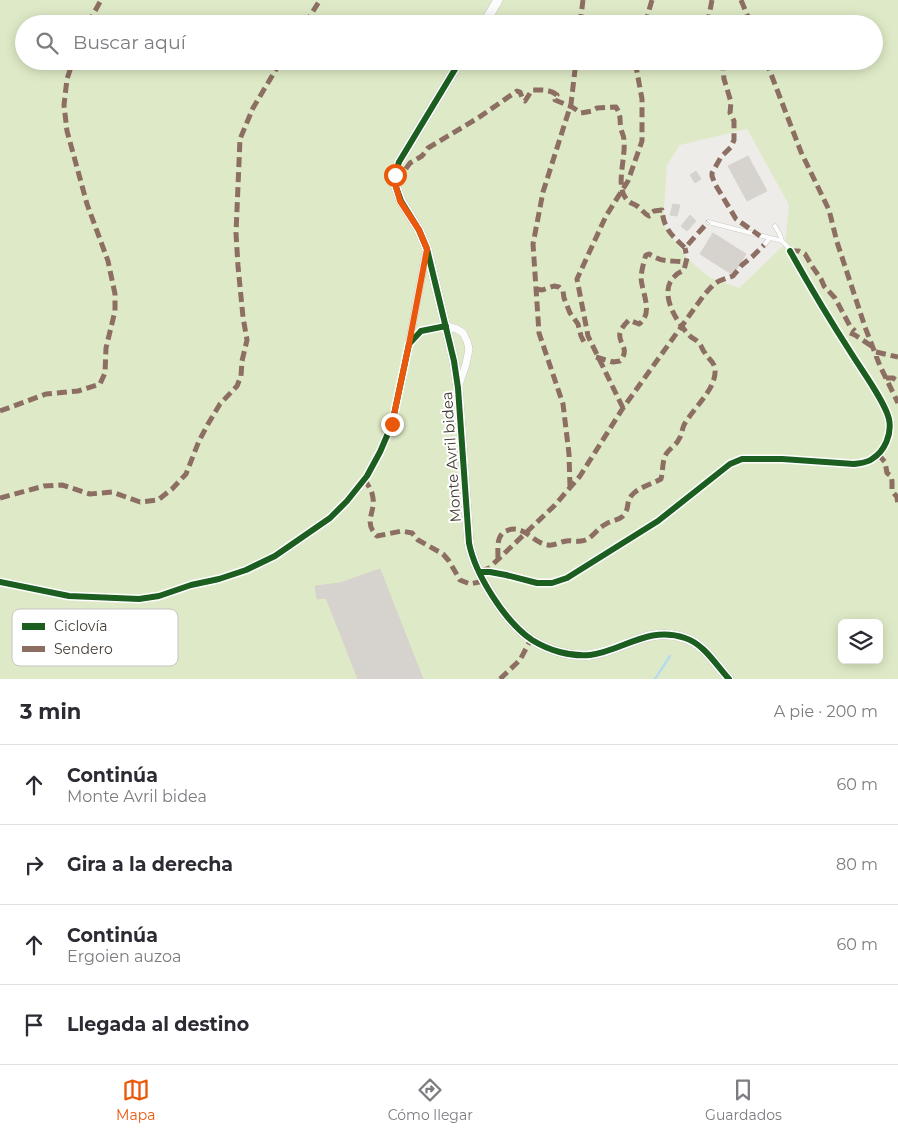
<!DOCTYPE html>
<html lang="es">
<meta charset="utf-8">
<style>
:root{--surface:#fff;--page:#f7f7f7;--text:#2b2b33;--muted:#7c7c81;--line:#e1e1e2;--accent:#ea580c}
body{margin:0;font-family:Montserrat,sans-serif;background:var(--page);color:var(--text)}
.controls{position:absolute;right:15px;bottom:15px;display:grid;overflow:hidden;border-radius:8px;box-shadow:0 2px 12px #0003}
.controls button{width:45px;height:45px;display:grid;place-items:center;padding:0;border:0;border-bottom:1px solid var(--line);background:var(--surface);color:var(--text);font:25px sans-serif}
.stop{position:absolute;width:15px;height:15px;margin:-11px;border:4px solid #ea580c;border-radius:50%;background:#fff}
.stop.end{background:#ea580c;border-color:#fff;box-shadow:0 1px 5px #0008}
.list{margin:0;padding:0;list-style:none}
h2{display:flex;justify-content:space-between;align-items:center;height:65px;margin:0;padding:0 20px;font-size:21px}
h2 small{font-size:16px;font-weight:400;color:var(--muted)}
.list li{display:grid;grid-template-columns:32px 1fr auto;gap:15px;align-items:center;box-sizing:border-box;height:80px;padding:0 20px;border-top:1px solid var(--line)}
.list b{display:block;font-size:19px;white-space:nowrap}
.list p{margin:0;font-size:16px;white-space:nowrap;color:var(--muted)}
.list em{font-size:16px;font-style:normal;color:var(--muted)}
.icon{flex:none;width:28px;height:28px;fill:none;stroke:currentColor;stroke-width:2;stroke-linecap:round;stroke-linejoin:round}
.map{position:relative;flex:none;width:898px;height:679px;overflow:hidden}
.search{position:absolute;background:var(--surface);box-shadow:0 2px 12px #0003;left:15px;right:15px;top:15px;height:55px;display:flex;align-items:center;gap:12px;box-sizing:border-box;padding:0 18px;border-radius:28px;color:var(--muted);font-size:19px}
.sheet{height:385px;background:var(--surface)}
nav{display:flex;justify-content:space-around;align-items:center;box-sizing:border-box;height:70px;border-top:1px solid var(--line);background:var(--surface);font-size:14px;color:var(--muted)}
nav a{display:grid;justify-items:center;gap:2px}
nav .on{color:var(--accent)}
.map>svg:first-child{display:block}
.green{fill:#deeac7;fill-rule:evenodd}
.lines{fill:none;stroke-linecap:round;stroke-linejoin:round}
.stream{stroke:#b7dbee;stroke-width:2.5}
.building{fill:#d6d3cf;stroke:#d7d3ce}
.service-casing{stroke:#cbc8c4;stroke-width:5}
.minor-casing{stroke:#cbc8c4;stroke-width:8}
.tertiary-casing{stroke:#cbc8c4;stroke-width:10}
.service{stroke:#fcfcfc;stroke-width:4}
.minor{stroke:#fcfcfc;stroke-width:7}
.tertiary{stroke:#fcfcfc;stroke-width:9}
.quiet{stroke:#8d6e63;stroke-width:5;stroke-dasharray:10 5;stroke-linecap:butt}
.cycleway-casing{stroke:#fff;stroke-width:9}
.cycleway{stroke:#1b5e20;stroke-width:6}
.route{stroke:#ea580c;stroke-width:6}
.labels{text-anchor:middle;dominant-baseline:central;stroke-width:4;stroke-linejoin:round;paint-order:stroke}
.street-label{font-size:15px;fill:#453d34;stroke:#fff}
.key{fill:#fff;stroke:#c7c5c2;stroke-width:1}
.key-label{font-size:14px;fill:#453d34}
</style>
<div class="map">
<svg width="898" height="679" viewBox="0 0 898 679">
<rect width="100%" height="100%" fill="#eeece8"/>
<path class="green" d="M0 0H898V679H0ZM24 24H874V61H24ZM747 129 789 205 785 244 739 288 709 277 687 258 663 223 667 165 680 145ZM842 623H879V660H842Z"/>
<g class="lines">
<path class="stream" d="M655 679 670 656"/>
</g>
<path class="building" d="M748 156 767 191 747 201 728 166Z
M696 171 701 179 695 183 690 175Z
M673 204 680 205 677 216 670 215Z
M690 215 696 221 687 231 681 226Z
M713 233 746 254 733 275 700 254Z
M380 569 423 679H358L326 598 317 599 315 586 340 583Z"/>
<g class="lines">
<defs>
<path id="service" d="M775 226 780 235 782 241
M764 245 770 238
M481 572C500 571 517 580 536 583 547 585 557 581 567 578L658 521 730 464 742 459H782L854 464C860 463 867 463 872 459 885 451 892 433 889 419 885 401 861 369 850 353 829 318 808 283 788 247L782 241 708 222"/>
<path id="minor" d="M409 344 421 331 433 328 446 326 457 329 463 333 467 341 469 349 466 364 458 388
M0 582 69 596 139 599 159 596 191 585 219 579 246 570 275 556 330 518 347 501 367 476 380 452 392 424 409 344 426 252"/>
<path id="tertiary" d="M484 24 498 0
M460 61 399 162 395 175 396 187 401 201 419 230 427 249 454 361 458 388 469 543C475 574 505 622 532 640 548 650 570 657 590 655 623 651 648 625 685 638 704 644 716 665 729 679"/>
</defs>
<use href="#service" class="service-casing"/>
<use href="#minor" class="minor-casing"/>
<use href="#tertiary" class="tertiary-casing"/>
<use href="#service" class="service"/>
<use href="#minor" class="minor"/>
<use href="#tertiary" class="tertiary"/>
<path class="quiet" d="M741 0 751 24
M88 24 101 0
M305 24 320 0
M580 24 583 0
M645 24 652 0
M706 24 709 16 712 0
M720 61 723 68 724 79 731 102 730 113 734 121V140L731 147 721 157 712 173V176L715 184 736 219 760 236
M766 61 801 152 829 210 837 242 865 327 880 366 898 403
M397 181 410 163 422 156 428 148 478 118 517 91 520 92 523 100 525 101 532 90C541 90 550 89 557 95L555 97V100L572 107 581 113 592 111 597 108 616 107C622 117 619 119 621 129 622 133 624 136 624 140 626 156 616 184 625 197 629 203 632 203 637 206 642 209 644 214 649 216L651 215V213L654 211 662 210C664 230 672 235 685 248L708 222
M790 251H799L805 254 812 266 821 279 824 286 835 298 850 326 855 331
M536 289 542 290 554 286 559 287 563 291 564 298 570 313 578 324 581 336 586 346
M850 333 855 335 873 347
M876 352 898 357
M596 357 613 362 620 361C632 347 615 343 621 330 623 326 626 323 629 320L639 324C654 313 642 293 641 278 641 273 644 260 646 255L649 254C664 263 668 260 684 262L686 264
M886 378H893L898 381
M623 408 588 336 577 279 606 216 628 181 642 141V99L635 61
M0 411 46 394 78 391 100 384 105 373 106 348 115 311V294L108 261 87 204 67 131 64 105 67 79 73 61
M878 454 885 462 887 473 891 476 892 481V491L897 497 898 506
M364 479C368 485 372 490 373 498 375 514 363 522 377 536L402 531 412 533 418 540 443 554 449 561 460 580 470 584 484 581
M570 487 569 454 563 404 539 333 533 244 543 192 571 104 576 61
M0 498 44 486 62 485 90 494 112 492 140 502 158 500 172 489 186 474 199 441 208 424 220 404 237 386 241 376 242 361 247 340 243 317 238 266 236 233 240 139 253 108 281 61
M498 558C498 549 496 535 506 531 524 523 532 543 548 545 554 546 560 542 566 541 571 540 576 542 581 541 592 540 597 528 606 524 612 520 622 520 625 513 630 506 625 501 634 493 642 486 652 484 661 479 663 471 662 464 665 456 668 449 676 446 679 439 682 435 682 429 684 425 693 408 717 389 715 369 714 361 708 359 705 353 702 350 702 346 699 343 697 340 693 339 690 336 677 323 657 292 675 276 677 273 681 272 684 270L687 258 685 248
M481 571 489 568 555 505 580 476 623 408 704 295 713 285 719 281 733 276 742 265 753 256 764 245
M500 679 520 660 531 639"/>
<defs>
<path id="cycleway" d="M460 61 399 162 395 175 396 187 401 201 419 230 427 249 454 361 458 388 469 543C475 574 505 622 532 640 548 650 570 657 590 655 623 651 648 625 685 638 704 644 716 665 729 679
M479 572H490L506 575 537 583H552L567 578 658 521 730 464 742 459H782L854 464C860 463 867 463 872 459 885 451 892 434 889 419 885 402 863 372 853 356 831 322 810 287 790 251
M0 582 69 596 139 599 159 596 191 585 219 579 246 570 275 556 330 518 347 501 367 476 380 452 392 424 409 344 421 331 446 326"/>
</defs>
<use href="#cycleway" class="cycleway-casing"/>
<use href="#cycleway" class="cycleway"/>
</g>
<g class="lines">
<path class="route" d="M392 424 409 344 427 249 419 230 400 201 396 187 395 175"/>
</g>
<g class="labels">
<g class="street-label">
<text transform="translate(451 457) rotate(-94)">Monte Avril bidea</text>
</g>
</g>
<rect x="12" y="609" width="166" height="57" rx="8" class="key"/>
<rect x="22" y="623" width="23" height="7" fill="#1b5e20"/>
<rect x="22" y="646" width="23" height="6" fill="#8d6e63"/>
<g class="key-label">
<text x="54" y="631">Ciclovía</text>
<text x="54" y="654">Sendero</text>
</g>
</svg>
<div class="controls">
<button><svg class="icon" aria-label="layers" viewBox="0 0 24 24"><path d="M12 4l9 5-9 5-9-5zM3 14l9 5 9-5"/></svg></button>
</div>
<div class="stop" style="left:395px;top:175px"></div>
<div class="stop end" style="left:392px;top:424px"></div>
<div class="search"><svg class="icon" aria-label="search" viewBox="0 0 24 24"><circle cx="10" cy="10" r="6"/><path d="M15 15l6 6"/></svg>Buscar aquí</div>
</div>
<section class="sheet">
<h2>3 min<small>A pie · 200 m</small></h2>
<ul class="list">
<li><svg class="icon" aria-label="ahead" viewBox="0 0 24 24"><path d="M12 20V5M6 11l6-6 6 6"/></svg><div><b>Continúa</b><p>Monte Avril bidea</p></div><em>60 m</em></li>
<li><svg class="icon" aria-label="right" viewBox="0 0 24 24"><path d="M7 20v-9h11M14 6l5 5-5 5"/></svg><div><b>Gira a la derecha</b></div><em>80 m</em></li>
<li><svg class="icon" aria-label="ahead" viewBox="0 0 24 24"><path d="M12 20V5M6 11l6-6 6 6"/></svg><div><b>Continúa</b><p>Ergoien auzoa</p></div><em>60 m</em></li>
<li><svg class="icon" aria-label="arrive" viewBox="0 0 24 24"><path d="M6 21V4h12l-3 4 3 4H6"/></svg><div><b>Llegada al destino</b></div></li>
</ul>
</section>
<nav>
<a class="on"><svg class="icon" aria-label="map" viewBox="0 0 24 24"><path d="M3 6l6-2 6 2 6-2v14l-6 2-6-2-6 2zM9 4v14M15 6v14"/></svg>Mapa</a>
<a><svg class="icon" aria-label="directions" viewBox="0 0 24 24"><path d="M12 3l9 9-9 9-9-9zM9 14v-3h6M13 9l2 2-2 2"/></svg>Cómo llegar</a>
<a><svg class="icon" aria-label="saved" viewBox="0 0 24 24"><path d="M7 4h10v16l-5-4-5 4z"/></svg>Guardados</a>
</nav>
